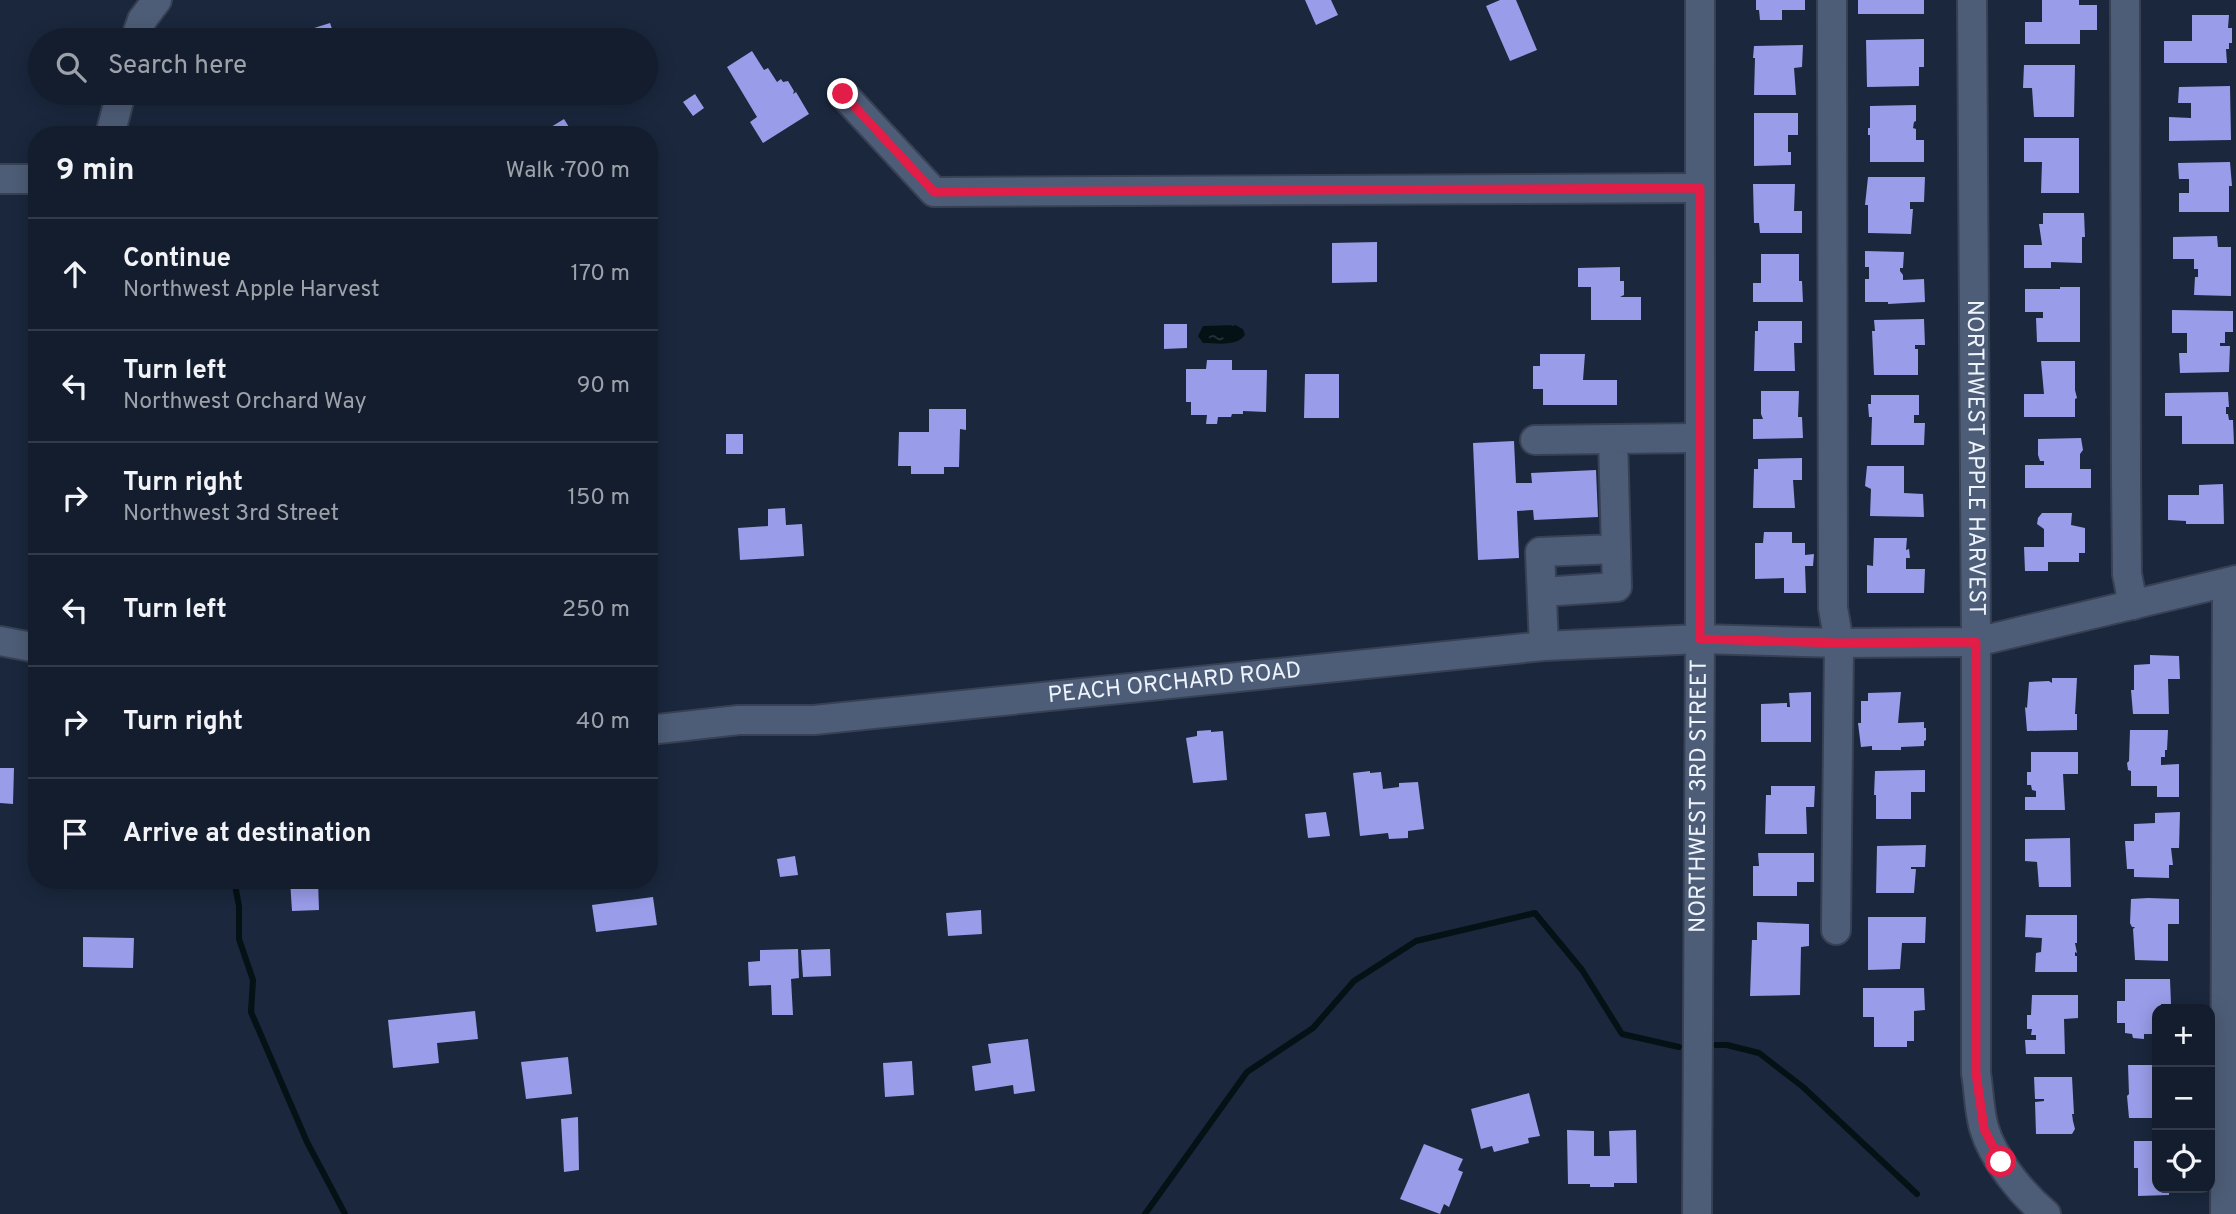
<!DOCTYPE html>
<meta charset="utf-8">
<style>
:root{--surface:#141d2e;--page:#1d2636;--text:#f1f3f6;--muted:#9da2aa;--line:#333b4a}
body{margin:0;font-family:Overpass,sans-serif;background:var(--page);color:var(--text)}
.controls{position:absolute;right:21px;bottom:21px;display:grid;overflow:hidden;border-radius:14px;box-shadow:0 4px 18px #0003}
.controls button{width:63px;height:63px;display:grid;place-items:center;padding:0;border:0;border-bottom:2px solid var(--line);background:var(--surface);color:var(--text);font:35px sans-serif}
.stop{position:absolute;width:21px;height:21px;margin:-16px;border:5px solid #e11d48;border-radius:50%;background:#fff}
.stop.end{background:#e11d48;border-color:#fff;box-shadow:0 2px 7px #0008}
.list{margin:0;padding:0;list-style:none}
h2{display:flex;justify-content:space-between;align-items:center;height:91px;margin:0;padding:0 28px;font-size:30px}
h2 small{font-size:23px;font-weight:400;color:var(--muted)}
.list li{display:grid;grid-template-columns:46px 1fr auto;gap:21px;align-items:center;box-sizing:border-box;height:112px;padding:0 28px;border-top:2px solid var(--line)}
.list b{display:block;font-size:26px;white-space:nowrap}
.list p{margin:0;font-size:23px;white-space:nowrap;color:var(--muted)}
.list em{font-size:23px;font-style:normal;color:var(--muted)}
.icon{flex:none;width:38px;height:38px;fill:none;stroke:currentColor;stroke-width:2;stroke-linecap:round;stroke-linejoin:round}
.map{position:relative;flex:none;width:2236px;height:1214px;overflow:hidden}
.search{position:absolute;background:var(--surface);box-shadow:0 4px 18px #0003;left:28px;top:28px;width:630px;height:77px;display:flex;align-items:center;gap:18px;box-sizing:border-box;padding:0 24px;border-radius:38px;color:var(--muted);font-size:26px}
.panel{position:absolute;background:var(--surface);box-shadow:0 4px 18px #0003;left:28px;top:126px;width:630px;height:763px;border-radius:28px}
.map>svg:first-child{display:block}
.water{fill:url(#water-ripples)}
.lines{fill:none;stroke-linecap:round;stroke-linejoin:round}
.stream{stroke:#041115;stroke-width:6}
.building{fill:#999ce8}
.minor-casing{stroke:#384154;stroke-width:32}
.minor{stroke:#4e5d77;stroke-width:28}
.route{stroke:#e11d48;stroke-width:9}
.labels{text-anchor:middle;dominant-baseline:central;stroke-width:7;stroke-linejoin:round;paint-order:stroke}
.street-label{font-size:23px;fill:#eef4fd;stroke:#1a273d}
</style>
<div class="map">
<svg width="2236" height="1214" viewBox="0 0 2236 1214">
<defs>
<pattern id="water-ripples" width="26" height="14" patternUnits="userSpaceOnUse" patternTransform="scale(1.75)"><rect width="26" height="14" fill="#041115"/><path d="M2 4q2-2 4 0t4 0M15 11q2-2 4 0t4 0" fill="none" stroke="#293438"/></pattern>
</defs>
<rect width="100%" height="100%" fill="#1a273d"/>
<path class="water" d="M1236 325 1243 329 1245 335C1236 347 1217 343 1203 343L1198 336 1203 326Z"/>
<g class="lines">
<path class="stream" d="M234 880 239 906V939L253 980 251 1012 307 1142 345 1214
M1716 1045H1727L1759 1053 1803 1087 1917 1194
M1145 1214 1247 1072 1313 1028 1354 981 1416 941 1535 913 1582 970 1622 1034 1679 1047"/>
</g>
<path class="building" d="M1305 0H1331L1338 15 1316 25Z
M1500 0H1516L1537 50 1510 61 1486 6Z
M1756 0H1805V10H1782V20H1760L1759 10H1756Z
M1858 0H1924V14H1858Z
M2042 0H2079V5H2097V30H2080V44H2025V22H2042Z
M2192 15H2229L2228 28H2232V43H2229V49H2226L2227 63H2164V41H2192Z
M330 23 336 40H297L295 34Z
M1924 39V67H1919V86L1867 87 1866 40Z
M1803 45 1802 67 1794 68 1796 95H1754L1755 58H1753L1754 46Z
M752 51 764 70 768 68 777 82 781 79 783 82 788 81 794 91 793 94 796 92 809 114 763 143 750 122 757 117 727 67Z
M2024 65H2075L2074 117H2034L2032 88H2023Z
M2230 86 2231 140 2169 141V117L2191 118V103H2178L2179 87Z
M695 94 704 108 693 116 683 102Z
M1916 105V121L1914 122 1913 128 1916 129V140H1924V162H1870V135H1868V128H1870V106Z
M1754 113H1798V135H1788V152H1791V165L1754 166Z
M564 119 574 135H538Z
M2024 138H2079V193H2041L2042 162H2024Z
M2230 162 2232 186H2229V212H2179V193H2189V179H2179L2178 163Z
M1868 177H1925L1924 202H1910V209H1913L1911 234 1868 233V205H1865Z
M1753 184H1795L1794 211H1802V233H1760L1759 223H1754Z
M2043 213H2084L2085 237H2082V263L2051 262V268H2024V245H2042L2039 224H2043Z
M2217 236 2218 247H2231V296L2194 295 2195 277H2198V269H2194V259H2173V237Z
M1377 242V282L1332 283V243Z
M1865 251 1904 252 1903 268H1900V271L1903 275V280L1924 279 1925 302 1888 304V302H1865V279H1869V267H1865Z
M1761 254H1799V281H1802L1803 302H1753V283H1761Z
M1620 267V281H1624V295L1620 297H1641V320H1591V287H1578V268Z
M2060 287H2080V342H2037L2036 318H2043V312H2025V289H2060Z
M2172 310 2233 311V332H2225V343H2220V346H2230L2229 372 2180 373 2179 353H2187V333H2172Z
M1924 319 1925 345H1915V349H1918V375H1874L1872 331H1875L1874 320Z
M1758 321H1802V343H1794L1795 371H1754L1755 331H1758Z
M1164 324H1187V348L1164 349Z
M1540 354H1585L1583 380H1617V405H1543V389H1533V366H1540Z
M1207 360H1232V370H1267L1266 412 1243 411V414H1232L1231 417H1218L1217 424H1206L1207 415H1191V402H1186V369H1206Z
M2041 361H2075V390L2077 398 2075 399V417H2024V394H2044Z
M1305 374H1339V418H1304Z
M1761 391H1799L1798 417H1802L1803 438 1753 439V419H1763L1761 414Z
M2228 392 2229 407H2226V414H2228L2229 420H2233L2234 444H2182V416H2165V393Z
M1871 395H1919V415H1914V423H1925L1924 445H1871L1872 417H1869L1868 404H1871Z
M929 409H966V430L960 429 959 467H944V474H911V466H898L899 432H929Z
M726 434H743V454H726Z
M2081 438 2083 450 2080 454V469H2091V488H2025V465H2044V461H2040L2038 455V439Z
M1514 441 1516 483H1532L1531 473 1596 470 1598 517 1534 520 1533 510 1517 511 1519 558 1478 560 1473 443Z
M1802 458V480H1793L1795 508H1753L1754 469H1758V459Z
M1867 466H1904V493L1923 494 1924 517 1870 516 1871 489 1865 486Z
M2223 484 2224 524H2186V521L2168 520V495H2199V485Z
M785 508 786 525 802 524 804 556 740 560 738 528 768 526V509Z
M2042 513H2072L2071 525 2085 528V553H2079V562H2048V571H2025L2024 547H2044V529L2037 524 2038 518Z
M1764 532H1792V543H1805V555L1814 554 1813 566H1805L1806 593H1784V578L1755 579V543H1763Z
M1874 538H1907L1906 550 1909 549 1910 558H1906V569H1925L1924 593H1867V565L1873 566Z
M2150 655 2179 656 2180 679H2168L2169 714H2133L2131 690H2134V665L2150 664Z
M2052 678H2077L2075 714H2077V730L2027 731 2025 707 2027 708 2029 682 2049 681 2052 683Z
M1811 692V742H1761V704L1787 703V707H1790L1789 693Z
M1901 692 1898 723 1924 722V728H1926V740L1924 741V746L1901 747V750H1872V746L1861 747 1858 723H1861V701H1868V693Z
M1211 730V732L1223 731 1227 780 1193 783 1186 738 1197 736V731Z
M2130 730H2168L2167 750H2165V757H2161V765L2179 764V797H2157V786H2131V771L2128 770 2127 763 2129 761Z
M2031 752H2078V774H2063L2065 810H2025V797H2036V791L2032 790 2031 785H2027V772H2031Z
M0 768H14L13 804 0 803Z
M1925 770V792H1911V819H1876V795H1874L1875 771Z
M1370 771V773L1381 772 1383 789 1399 787V783L1418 782 1424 829 1408 831V838L1389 839 1388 833 1360 836 1353 773Z
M1771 786H1815L1814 807H1806L1807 834H1765L1766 795H1771Z
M1326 812 1330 836 1308 838 1305 814Z
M2180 812 2179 848H2171L2173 865H2169V878L2134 877V869H2127L2125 841H2134V824L2155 823V813Z
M2070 838 2071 887H2039L2037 862 2025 861V839Z
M1926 845 1925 867H1911V869H1916L1914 893H1876L1877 846Z
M1758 853H1814V882H1797V896H1753V866H1759Z
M795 856 798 875 780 877 777 859Z
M290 880H318L319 910 292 911Z
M653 897 657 925 596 932 592 905Z
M2148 898 2179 899V924H2168V961L2135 960 2133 929 2135 927H2132L2130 923 2131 899Z
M981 910 982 934 948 936 946 913Z
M2026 915H2077V943H2075L2077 953 2075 952V956H2077V972H2035L2036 953 2041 952 2042 938 2025 937Z
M1868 917H1926L1925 943H1902L1900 969 1868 970Z
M1757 922 1809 924V946L1801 947 1800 995 1750 996 1752 940H1757Z
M83 937 134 938 133 968 83 967Z
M798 949 799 978 791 979 793 1015H772L771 985 749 986 748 962 760 961V950Z
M830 949 831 976 803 977 801 950Z
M2125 979H2170L2171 1004H2161L2162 1009H2157V1034H2144V1039L2133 1038 2132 1034 2125 1033V1023H2117V1001H2125Z
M1863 988H1924L1925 1010 1914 1011V1041H1907V1047H1874V1017H1863Z
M2032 995H2078V1018L2064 1019 2065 1054H2026L2025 1040H2036V1035H2031L2032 1029H2027V1015H2031Z
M475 1011 478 1039 437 1043 439 1063 393 1068 388 1020Z
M1028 1039 1035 1091 1014 1094 1013 1085 975 1091 972 1066 991 1063 988 1044Z
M568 1057 572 1094 526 1099 521 1062Z
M912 1061 914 1095 885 1097 883 1063Z
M2128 1065H2157V1118H2129L2127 1096 2129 1094Z
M2034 1077H2072L2074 1114H2072L2073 1121 2075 1129 2072 1134H2036L2035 1102 2044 1101V1099H2035Z
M1529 1093 1540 1136 1528 1138 1529 1143 1494 1152 1492 1146 1481 1149 1471 1109Z
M578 1117 579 1170 564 1172 561 1119Z
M1567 1130 1594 1131V1156H1610L1609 1131 1636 1130 1637 1183H1614V1187H1590V1184H1568Z
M2134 1141H2157V1188H2169V1195L2138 1196V1168H2134Z
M1424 1144 1463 1159 1458 1170 1463 1172 1449 1207 1444 1204 1440 1214 1400 1199Z"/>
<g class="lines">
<defs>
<g id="minor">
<path d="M1832 0 1833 608 1839 643 1836 930"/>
<path id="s1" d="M1972 0 1976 642V1073C1979 1091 1979 1111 1984 1128 1993 1159 2022 1194 2046 1214"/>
<path d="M2125 0 2126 476 2127 574 2133 605"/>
<path d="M135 40 142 20 157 0"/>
<path d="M843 94 934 192 1700 188"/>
<path d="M110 135 121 93"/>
<path d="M0 179H37"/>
<path d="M1535 440 1613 439"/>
<path d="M1542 592 1617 587 1616 549"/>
<path d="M0 641 37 648"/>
<path d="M1544 646 1540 552 1616 549 1613 439 1700 438"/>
<path id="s2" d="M649 730 739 720H814L1544 646 1700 639 1839 643 1976 642 2236 580"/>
<path id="s3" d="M1697 1214 1700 639V0"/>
<path d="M2225 1214 2227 583"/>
</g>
</defs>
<use href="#minor" class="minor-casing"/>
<use href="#minor" class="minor"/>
</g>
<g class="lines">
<path class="route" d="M843 94 934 192 1700 188V639L1839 643 1976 642V1073L1984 1129 2001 1162"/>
</g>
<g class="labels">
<g class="street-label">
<text stroke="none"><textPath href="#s1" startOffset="458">NORTHWEST APPLE HARVEST</textPath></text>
<text stroke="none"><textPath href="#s2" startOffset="528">PEACH ORCHARD ROAD</textPath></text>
<text stroke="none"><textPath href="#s3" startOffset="418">NORTHWEST 3RD STREET</textPath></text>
</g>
</g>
</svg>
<div class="controls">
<button>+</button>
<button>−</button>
<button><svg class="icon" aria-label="locate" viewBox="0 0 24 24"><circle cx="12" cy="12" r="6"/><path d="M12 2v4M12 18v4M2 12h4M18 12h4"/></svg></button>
</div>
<div class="stop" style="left:2001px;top:1162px"></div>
<div class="stop end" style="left:843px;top:94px"></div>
<div class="search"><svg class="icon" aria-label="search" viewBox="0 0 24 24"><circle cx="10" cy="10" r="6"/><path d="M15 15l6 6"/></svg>Search here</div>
<section class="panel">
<h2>9 min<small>Walk · 700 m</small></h2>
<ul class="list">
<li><svg class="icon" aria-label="ahead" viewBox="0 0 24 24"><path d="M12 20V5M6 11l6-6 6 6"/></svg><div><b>Continue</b><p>Northwest Apple Harvest</p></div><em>170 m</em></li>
<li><svg class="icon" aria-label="left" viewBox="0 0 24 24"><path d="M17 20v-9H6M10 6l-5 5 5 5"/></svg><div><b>Turn left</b><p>Northwest Orchard Way</p></div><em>90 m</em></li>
<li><svg class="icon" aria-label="right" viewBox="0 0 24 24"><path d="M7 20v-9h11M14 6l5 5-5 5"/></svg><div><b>Turn right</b><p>Northwest 3rd Street</p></div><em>150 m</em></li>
<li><svg class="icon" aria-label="left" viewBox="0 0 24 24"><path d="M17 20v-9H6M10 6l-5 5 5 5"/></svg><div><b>Turn left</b></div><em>250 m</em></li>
<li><svg class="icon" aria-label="right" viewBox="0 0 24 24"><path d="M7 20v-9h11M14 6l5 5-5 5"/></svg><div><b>Turn right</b></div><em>40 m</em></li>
<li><svg class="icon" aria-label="arrive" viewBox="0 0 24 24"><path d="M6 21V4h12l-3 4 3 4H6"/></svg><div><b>Arrive at destination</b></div></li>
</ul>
</section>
</div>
